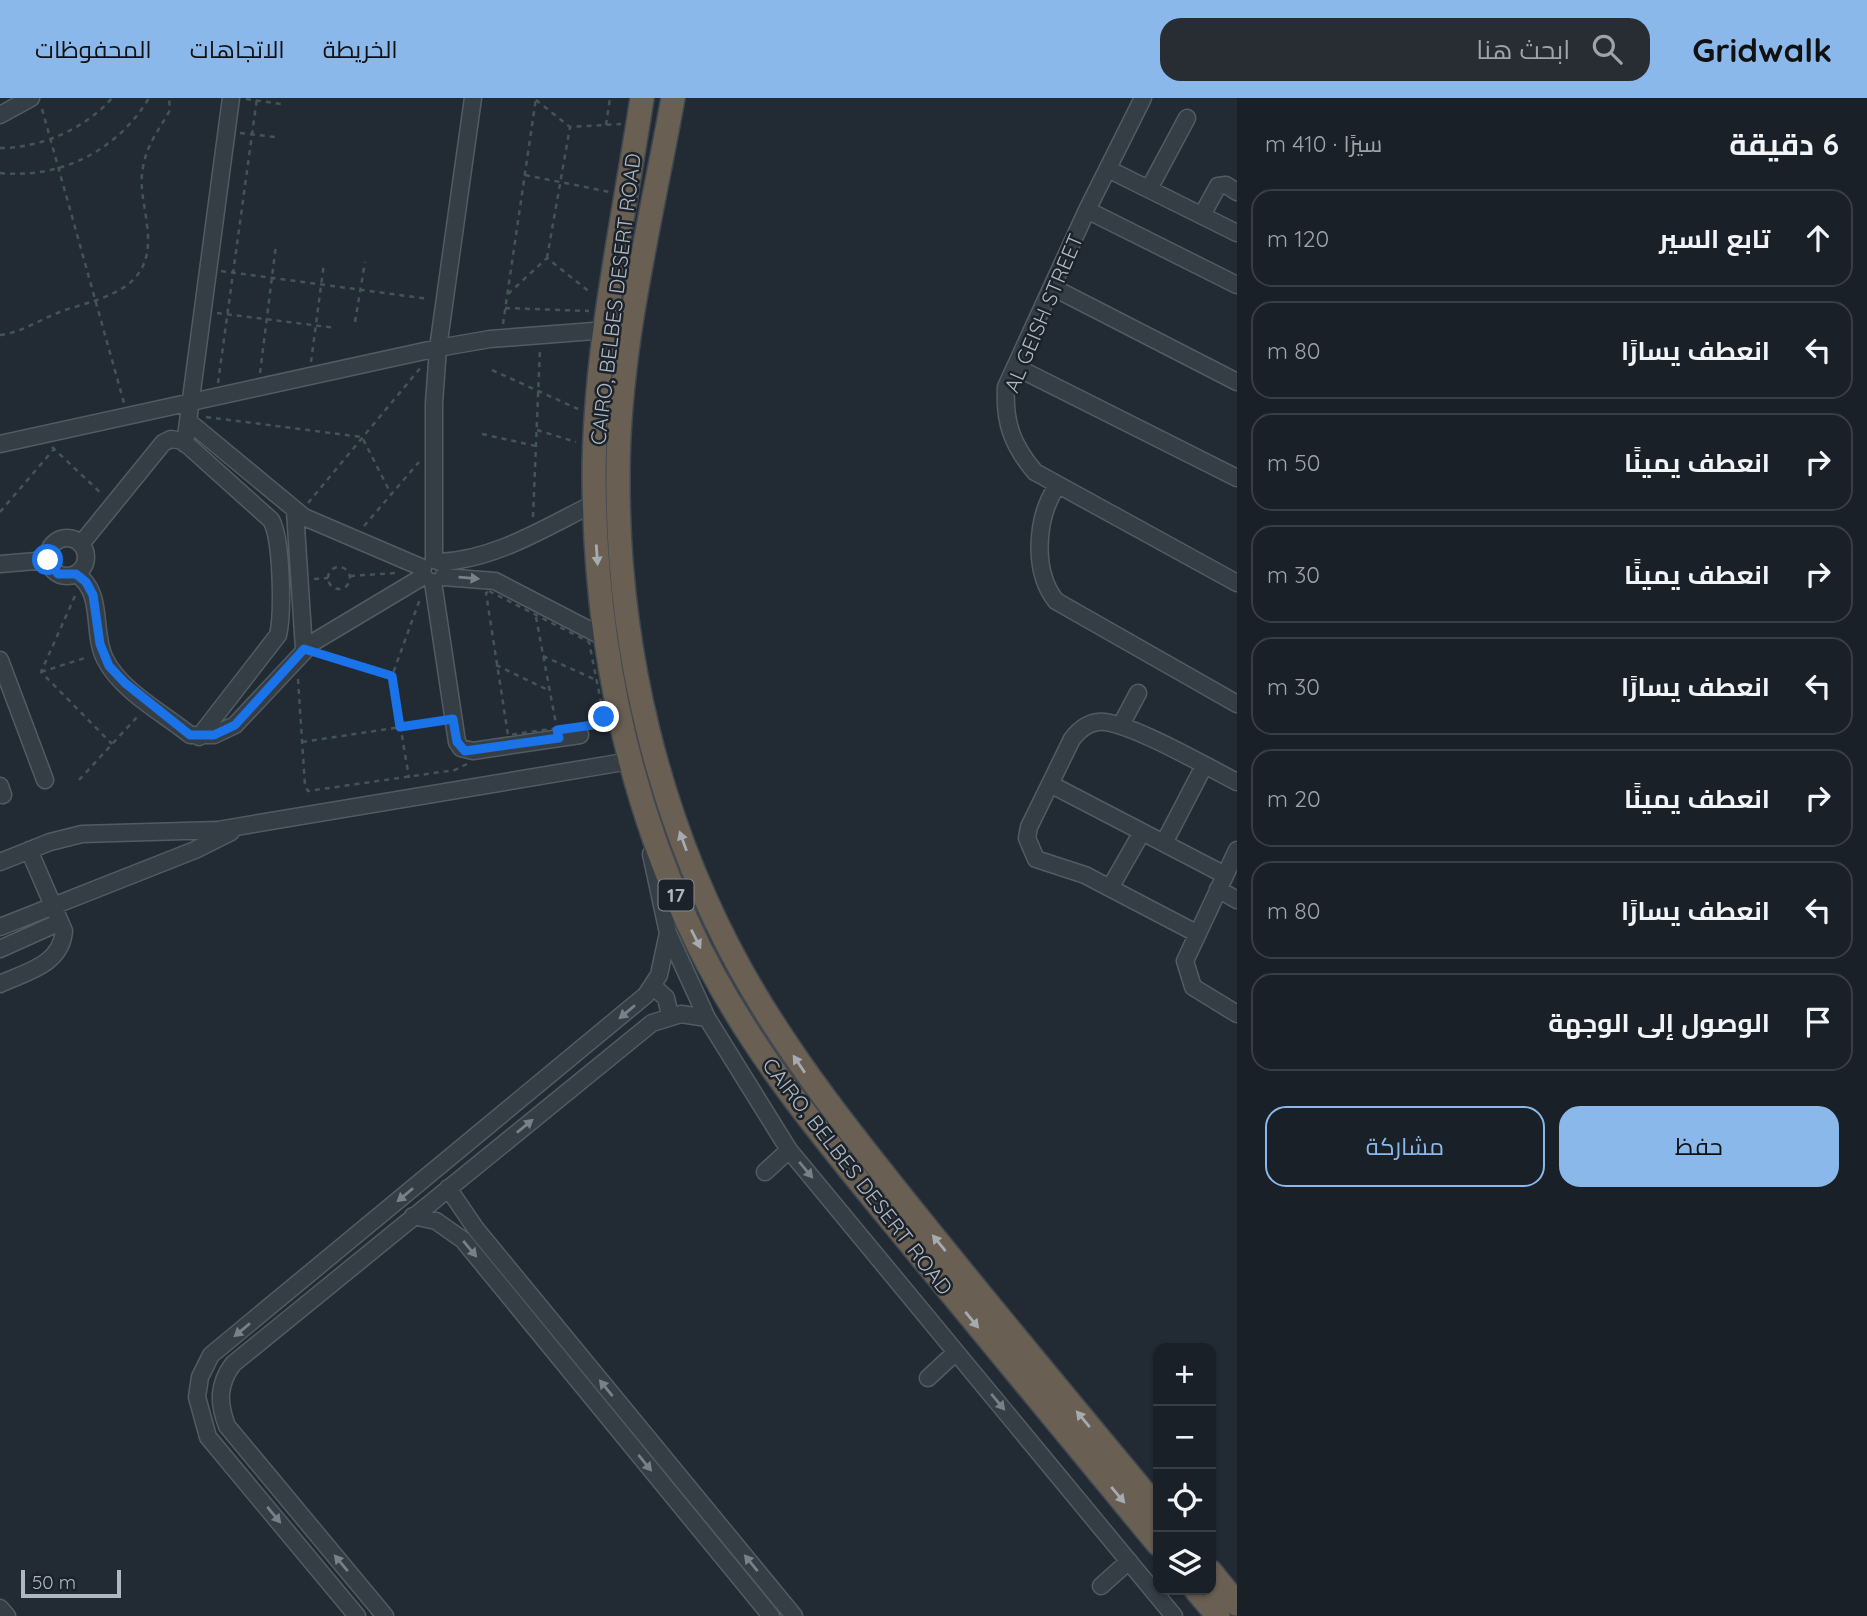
<!DOCTYPE html>
<html lang="ar">
<meta charset="utf-8">
<style>
:root{--surface:#1a2027;--page:#272d33;--text:#f1f3f6;--muted:#9fa3a7;--line:#383e44;--accent:#8bb8eb}
body{margin:0;font-family:Quicksand,Cairo,sans-serif;background:var(--page);color:var(--text);direction:rtl}
.controls{position:absolute;right:21px;bottom:21px;display:grid;overflow:hidden;border-radius:14px;box-shadow:0 2px 5px #0004}
.controls button{width:63px;height:63px;display:grid;place-items:center;padding:0;border:0;border-bottom:2px solid var(--line);background:var(--surface);color:var(--text);font:35px sans-serif}
.scale{position:absolute;left:21px;bottom:18px;width:100px;box-sizing:border-box;padding-left:7px;border:4px solid #afb8c2;border-top:0;font-size:19px;line-height:24px;white-space:nowrap;color:#afb8c2;-webkit-text-stroke:5px #1b222a;paint-order:stroke}
.stop{position:absolute;width:21px;height:21px;margin:-16px;border:5px solid #1a73e8;border-radius:50%;background:#fff}
.stop.end{background:#1a73e8;border-color:#fff;box-shadow:0 2px 7px #0008}
.list{margin:0;padding:0;list-style:none}
h2{display:flex;justify-content:space-between;align-items:center;height:91px;margin:0;padding:0 28px;font-size:30px}
h2 small{font-size:23px;font-weight:400;color:var(--muted)}
.list li{display:grid;grid-template-columns:46px 1fr auto;gap:21px;align-items:center;box-sizing:border-box;height:98px;margin:0 14px 14px;padding:0 14px;border:2px solid var(--line);border-radius:21px}
.list b{display:block;font-size:26px;white-space:nowrap}
.list em{font-size:23px;font-style:normal;color:var(--muted)}
.actions{display:flex;gap:14px;padding:21px 28px}
.actions a{flex:1;padding:16px 0;border:2px solid var(--accent);border-radius:21px;text-align:center;font-size:24px;color:var(--accent)}
.actions .main{background:var(--accent);color:#111}
.icon{flex:none;width:38px;height:38px;fill:none;stroke:currentColor;stroke-width:2;stroke-linecap:round;stroke-linejoin:round}
.map{position:relative;flex:none;width:1237px;height:1518px;overflow:hidden;direction:ltr}
header{display:flex;align-items:center;gap:42px;box-sizing:border-box;height:98px;padding:0 35px;background:var(--accent);color:#111}
header strong{font-size:33px}
nav{display:flex;gap:38px;margin-inline-start:auto;font-size:24px}
.search{width:490px;height:63px;background:var(--page);display:flex;align-items:center;gap:18px;box-sizing:border-box;padding:0 24px;border-radius:21px;color:var(--muted);font-size:26px}
main{display:flex}
aside{flex:1;background:var(--surface)}
.map>svg:first-child{display:block}
.lines{fill:none;stroke-linecap:round;stroke-linejoin:round}
.minor-casing{stroke:#525b63;stroke-width:19}
.highway-casing{stroke:#3f4850;stroke-width:26}
.path{stroke:#435455;stroke-width:2.5;stroke-dasharray:5 5;stroke-linecap:butt}
.minor{stroke:#353d45;stroke-width:16}
.highway{stroke:#6a5f53;stroke-width:23}
.oneway{fill:#a5abb1}
.oneway2{fill:#78818a}
.route{stroke:#1a73e8;stroke-width:9}
.labels{text-anchor:middle;dominant-baseline:central;stroke-width:5;stroke-linejoin:round;paint-order:stroke}
.shield{fill:#1b222a;stroke:#838b94;stroke-width:2}
.shield-label{font-size:19px;font-weight:bold;fill:#afb8c2}
.street-label{font-size:21px;fill:#afb8c2;stroke:#1b222a}
</style>
<header>
<strong>Gridwalk</strong>
<div class="search"><svg class="icon" aria-label="search" viewBox="0 0 24 24"><circle cx="10" cy="10" r="6"/><path d="M15 15l6 6"/></svg>ابحث هنا</div>
<nav><a>الخريطة</a><a>الاتجاهات</a><a>المحفوظات</a></nav>
</header>
<main>
<aside>
<h2>6 دقيقة<small>سيرًا · 410 m</small></h2>
<ul class="list">
<li><svg class="icon" aria-label="ahead" viewBox="0 0 24 24"><path d="M12 20V5M6 11l6-6 6 6"/></svg><div><b>تابع السير</b></div><em>120 m</em></li>
<li><svg class="icon" aria-label="left" viewBox="0 0 24 24"><path d="M17 20v-9H6M10 6l-5 5 5 5"/></svg><div><b>انعطف يسارًا</b></div><em>80 m</em></li>
<li><svg class="icon" aria-label="right" viewBox="0 0 24 24"><path d="M7 20v-9h11M14 6l5 5-5 5"/></svg><div><b>انعطف يمينًا</b></div><em>50 m</em></li>
<li><svg class="icon" aria-label="right" viewBox="0 0 24 24"><path d="M7 20v-9h11M14 6l5 5-5 5"/></svg><div><b>انعطف يمينًا</b></div><em>30 m</em></li>
<li><svg class="icon" aria-label="left" viewBox="0 0 24 24"><path d="M17 20v-9H6M10 6l-5 5 5 5"/></svg><div><b>انعطف يسارًا</b></div><em>30 m</em></li>
<li><svg class="icon" aria-label="right" viewBox="0 0 24 24"><path d="M7 20v-9h11M14 6l5 5-5 5"/></svg><div><b>انعطف يمينًا</b></div><em>20 m</em></li>
<li><svg class="icon" aria-label="left" viewBox="0 0 24 24"><path d="M17 20v-9H6M10 6l-5 5 5 5"/></svg><div><b>انعطف يسارًا</b></div><em>80 m</em></li>
<li><svg class="icon" aria-label="arrive" viewBox="0 0 24 24"><path d="M6 21V4h12l-3 4 3 4H6"/></svg><div><b>الوصول إلى الوجهة</b></div></li>
</ul>
<div class="actions"><a class="main">حفظ</a><a>مشاركة</a></div>
</aside>
<div class="map">
<svg width="1237" height="1518" viewBox="0 0 1237 1518">
<rect width="100%" height="100%" fill="#222b34"/>
<g class="lines">
<defs>
<path id="minor" d="M1143 0 1087 112 1006 289C1004 324 1012 347 1035 374L1237 485
M0 17 31 0
M1108 71 1237 135
M1149 91 1187 20
M1087 112 1237 187
M1202 117 1218 88 1226 87 1237 94
M1052 189 1237 284
M1016 269 1237 380
M188 323 304 419 423 470
M0 346 438 250 490 241 607 232
M185 346 231 0
M1057 388C1036 419 1032 473 1056 503L1237 606
M295 413 304 551
M48 459a19 19 0 1 1 38 0a19 19 0 1 1-38 0Z
M81 446 163 345 171 341 183 343 271 422C282 440 283 516 278 537L199 639
M434 462V305L438 250 473 0
M439 464C495 462 546 429 595 405
M0 466 48 462
M76 476C105 494 91 534 105 561 121 593 163 615 190 637H214L235 627 312 545 424 478
M443 479 495 483 605 540
M433 484 457 644 461 650 473 653 580 637
M0 562 45 682
M1121 627 1138 595
M1050 686 1225 777
M0 688 3 697
M1164 745 1204 668
M1237 752 1185 863 1193 889 1237 916
M651 756 668 835 707 920 789 1052 1174 1518
M0 764 50 744 82 736 218 732 630 663
M1110 790 1142 734
M1218 791 1237 802
M0 829 195 752 231 734
M1196 835 1085 777 1036 761 1027 740 1029 729 1072 641C1079 632 1087 625 1098 624 1123 620 1211 671 1237 684
M0 851 60 824
M0 886C26 874 61 867 64 833L29 752
M653 888 666 900 670 917
M765 1074 789 1052
M448 1090 476 1131 794 1518
M413 1118 436 1123 463 1142 771 1518
M928 1280 956 1254
M1101 1488 1129 1463
M0 1510 7 1518
M357 1518 208 1339 197 1299 200 1279 211 1257 646 897 659 877 668 835
M385 1518 227 1328C218 1305 218 1286 233 1266L652 925 681 916 707 920"/>
<path id="highway" d="M642 0C623 125 594 253 594 380 595 533 624 683 687 823 741 944 826 1043 909 1144 992 1245 1075 1346 1158 1446
M673 0C651 123 618 251 618 377 617 548 658 722 741 872 792 963 856 1042 921 1123 999 1220 1079 1316 1158 1411
M1211 1474 1237 1506
M1196 1492 1218 1518"/>
</defs>
<use href="#minor" class="minor-casing"/>
<use href="#highway" class="highway-casing"/>
<path class="path" d="M246 1 281 6
M536 2 570 29 621 26
M42 11 124 305
M606 27 610 0
M240 35 275 39
M0 50C41 50 85 31 112 0
M0 75C61 81 117 53 149 0
M525 77 610 94
M547 160 570 29
M221 173 429 201
M508 196 547 160 591 195
M505 210 589 213
M217 215 336 230
M355 224 365 164
M503 226 536 0
M0 237C24 234 42 220 65 212 109 198 156 190 147 127 145 107 139 90 143 69 147 46 159 32 170 12L169 0
M311 264 324 165
M492 272 578 311
M260 275 276 147
M218 285 257 0
M206 319 362 339 391 396
M537 332 576 344
M482 336 536 348
M52 349 103 397
M308 405 422 268
M0 414 54 351
M533 419 540 251
M364 428 419 364
M328 480a11 11 0 1 1 22 0a11 11 0 1 1-22 0Z
M350 478 396 475
M314 481 328 480
M489 493 589 544 604 619 602 624 508 637 486 495Z
M75 498 41 574 112 646
M536 519 556 626
M320 556 392 578 420 501
M543 558 594 581
M496 567 550 593
M41 574 88 559
M392 578 409 680
M298 581 305 688 308 693 455 672 467 666
M302 644 441 623
M79 682 138 618"/>
<use href="#minor" class="minor"/>
<use href="#highway" class="highway"/>
</g>
<defs><path id="oneway-solid" d="M-6-.8H1V-3.2L6.5 0L1 3.2V.8H-6Z" transform="scale(1.75)"/></defs>
<g class="oneway">
<use href="#oneway-solid" transform="translate(597 457) rotate(86)"/>
<use href="#oneway-solid" transform="translate(683 743) rotate(-110)"/>
<use href="#oneway-solid" transform="translate(696 841) rotate(63)"/>
<use href="#oneway-solid" transform="translate(799 966) rotate(-124)"/>
<use href="#oneway-solid" transform="translate(939 1145) rotate(-129)"/>
<use href="#oneway-solid" transform="translate(972 1222) rotate(51)"/>
<use href="#oneway-solid" transform="translate(1083 1321) rotate(-130)"/>
<use href="#oneway-solid" transform="translate(1118 1397) rotate(50)"/>
</g>
<g class="oneway2">
<use href="#oneway-solid" transform="translate(469 480) rotate(5)"/>
<use href="#oneway-solid" transform="translate(627 914) rotate(140)"/>
<use href="#oneway-solid" transform="translate(525 1028) rotate(-39)"/>
<use href="#oneway-solid" transform="translate(806 1072) rotate(50)"/>
<use href="#oneway-solid" transform="translate(405 1097) rotate(140)"/>
<use href="#oneway-solid" transform="translate(470 1151) rotate(50)"/>
<use href="#oneway-solid" transform="translate(242 1232) rotate(140)"/>
<use href="#oneway-solid" transform="translate(606 1290) rotate(-129)"/>
<use href="#oneway-solid" transform="translate(998 1304) rotate(50)"/>
<use href="#oneway-solid" transform="translate(645 1365) rotate(51)"/>
<use href="#oneway-solid" transform="translate(274 1417) rotate(50)"/>
<use href="#oneway-solid" transform="translate(341 1465) rotate(-130)"/>
<use href="#oneway-solid" transform="translate(751 1465) rotate(-129)"/>
</g>
<g class="lines">
<path class="route" d="M48 462 58 476H76L86 484 93 497 100 546 109 568 125 585 190 637H214L235 627 304 551 392 578 400 629 453 621 457 644 465 653 559 640 557 632 600 626 604 619"/>
</g>
<g class="labels">
<rect class="shield" x="658.5" y="781.5" width="35" height="31" rx="5"/>
<g class="shield-label">
<text x="676" y="797">17</text>
</g>
<g class="street-label">
<text transform="translate(615 201) rotate(-83)">CAIRO, BELBES DESERT ROAD</text>
<text transform="translate(1043 215) rotate(-67)">AL GEISH STREET</text>
<text transform="translate(858 1078) rotate(52)">CAIRO, BELBES DESERT ROAD</text>
</g>
</g>
</svg>
<div class="controls">
<button>+</button>
<button>−</button>
<button><svg class="icon" aria-label="locate" viewBox="0 0 24 24"><circle cx="12" cy="12" r="6"/><path d="M12 2v4M12 18v4M2 12h4M18 12h4"/></svg></button>
<button><svg class="icon" aria-label="layers" viewBox="0 0 24 24"><path d="M12 4l9 5-9 5-9-5zM3 14l9 5 9-5"/></svg></button>
</div>
<div class="scale">50 m</div>
<div class="stop" style="left:48px;top:462px"></div>
<div class="stop end" style="left:604px;top:619px"></div>
</div>
</main>
